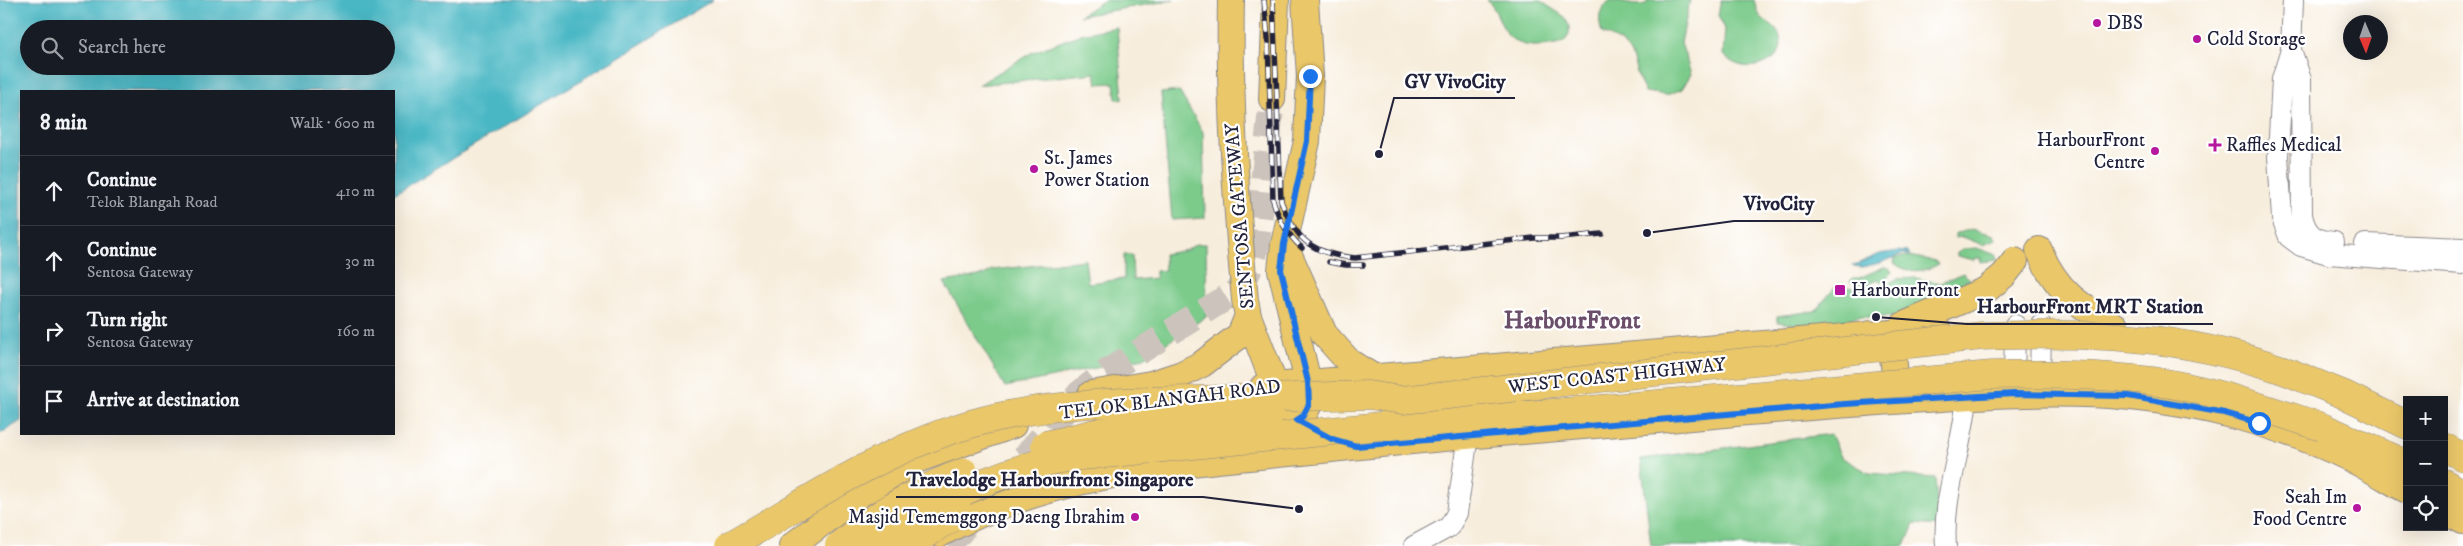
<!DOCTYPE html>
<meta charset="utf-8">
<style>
:root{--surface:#171b24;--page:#242831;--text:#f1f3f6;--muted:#9ea1a6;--line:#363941}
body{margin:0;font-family:"IM FELL DW Pica",serif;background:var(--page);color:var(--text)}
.controls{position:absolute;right:15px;bottom:15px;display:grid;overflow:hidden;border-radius:0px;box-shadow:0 5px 20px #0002}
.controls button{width:45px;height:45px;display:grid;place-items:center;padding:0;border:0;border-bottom:1px solid var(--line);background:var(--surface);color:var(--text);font:25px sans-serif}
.compass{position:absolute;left:2343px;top:15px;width:45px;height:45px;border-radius:50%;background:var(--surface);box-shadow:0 5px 20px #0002;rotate:178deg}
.stop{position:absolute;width:15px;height:15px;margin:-11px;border:4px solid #1a73e8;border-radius:50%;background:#fff}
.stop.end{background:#1a73e8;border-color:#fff;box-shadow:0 1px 5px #0008}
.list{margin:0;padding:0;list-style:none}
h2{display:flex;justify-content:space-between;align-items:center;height:65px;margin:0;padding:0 20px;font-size:21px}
h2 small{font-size:16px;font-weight:400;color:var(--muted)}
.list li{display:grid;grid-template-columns:32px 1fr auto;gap:15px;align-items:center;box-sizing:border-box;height:70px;padding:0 20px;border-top:1px solid var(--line)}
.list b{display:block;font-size:19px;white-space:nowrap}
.list p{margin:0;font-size:16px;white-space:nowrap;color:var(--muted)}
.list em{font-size:16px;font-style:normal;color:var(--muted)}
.icon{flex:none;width:28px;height:28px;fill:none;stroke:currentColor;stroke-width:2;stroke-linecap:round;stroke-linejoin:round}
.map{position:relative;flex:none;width:2463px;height:546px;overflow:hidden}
.search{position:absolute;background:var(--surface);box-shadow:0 5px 20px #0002;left:20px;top:20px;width:375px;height:55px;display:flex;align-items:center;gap:12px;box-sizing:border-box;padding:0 18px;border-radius:28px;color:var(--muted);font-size:19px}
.panel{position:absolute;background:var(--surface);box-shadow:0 5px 20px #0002;left:20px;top:90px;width:375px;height:345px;border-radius:0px}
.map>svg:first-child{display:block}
.green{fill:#7ccb8b;stroke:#4f7663}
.water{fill:#49b7c4;stroke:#366c80;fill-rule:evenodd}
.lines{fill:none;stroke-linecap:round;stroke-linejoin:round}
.major-tunnel{stroke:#ccc4bc;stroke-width:26;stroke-dasharray:26 13;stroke-linecap:butt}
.minor-casing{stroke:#8c888c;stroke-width:22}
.major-casing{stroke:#8c888c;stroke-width:28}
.highway-casing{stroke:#8c888c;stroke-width:29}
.minor{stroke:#fff;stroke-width:20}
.major{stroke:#eac769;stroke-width:26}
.highway{stroke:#eac769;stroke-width:28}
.rail-casing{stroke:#22223b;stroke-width:5.5}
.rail{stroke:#fff;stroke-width:4;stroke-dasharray:11;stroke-linecap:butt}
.highway-bridge-casing{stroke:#8c888c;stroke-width:29;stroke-linecap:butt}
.highway-bridge{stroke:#eac769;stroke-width:28}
.route{stroke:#1a73e8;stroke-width:6}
.poi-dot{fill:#b5179e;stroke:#fff;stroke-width:2}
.labels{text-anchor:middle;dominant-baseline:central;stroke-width:4.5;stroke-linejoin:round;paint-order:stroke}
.poi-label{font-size:19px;fill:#22223b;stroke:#fff;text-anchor:start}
.street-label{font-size:19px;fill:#22223b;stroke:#fff}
.district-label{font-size:24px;font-weight:bold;fill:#6a4e6a;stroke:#fff}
.leader{fill:none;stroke:#22223b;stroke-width:2}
.callout-dot{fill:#22223b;stroke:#fff;stroke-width:2}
.callout-label{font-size:20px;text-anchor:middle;font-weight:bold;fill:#22223b;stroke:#fff;stroke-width:4.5;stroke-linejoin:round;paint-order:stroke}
</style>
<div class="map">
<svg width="2463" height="546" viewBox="0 0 2463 546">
<rect width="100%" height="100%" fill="#fff"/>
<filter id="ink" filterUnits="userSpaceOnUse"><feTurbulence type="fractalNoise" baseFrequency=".02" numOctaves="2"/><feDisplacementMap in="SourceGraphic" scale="10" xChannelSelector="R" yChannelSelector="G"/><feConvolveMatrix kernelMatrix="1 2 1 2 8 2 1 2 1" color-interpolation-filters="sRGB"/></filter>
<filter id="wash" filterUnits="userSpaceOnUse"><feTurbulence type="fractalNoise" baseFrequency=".0096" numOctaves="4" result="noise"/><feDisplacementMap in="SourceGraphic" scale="20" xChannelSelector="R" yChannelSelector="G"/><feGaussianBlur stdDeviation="1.12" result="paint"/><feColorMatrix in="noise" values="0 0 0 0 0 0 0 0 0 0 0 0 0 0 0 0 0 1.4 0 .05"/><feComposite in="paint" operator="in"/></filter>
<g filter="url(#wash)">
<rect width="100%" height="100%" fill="#f7eddc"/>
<path class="green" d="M1105 0H1174L1079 16Z
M1487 0H1539L1565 17 1569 26V35L1564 42C1545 47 1517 51 1505 31 1499 20 1496 9 1487 0Z
M1648 0H1690L1681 43 1691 74 1682 89 1667 95 1645 92C1628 60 1641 49 1602 33 1598 19 1598 12 1609 1 1622 1 1633 7 1646 4Z
M1721 0H1754C1756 6 1757 13 1762 18 1768 23 1776 26 1779 34 1786 53 1772 63 1755 66 1743 68 1732 64 1723 55L1725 29 1718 15Z
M1117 27 1123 99H1116L1114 83 1097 84 1095 73 978 85 1031 53 1081 34Z
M1179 91 1203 132 1205 218 1172 220 1161 93Z
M1972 229 1994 235 1996 240 1983 245 1963 237 1955 238V234Z
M1196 244H1206L1207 316 1144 358 1005 387 944 282 984 275 992 270 1085 260 1088 283 1124 279V255H1132L1133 280 1156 278V271L1165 270 1164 254 1187 250Z
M1977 248 1996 255 1997 260 1980 262 1981 258H1975L1974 260 1957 256V252L1963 249Z
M1908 256 1936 261 1939 264C1924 272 1908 274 1894 263L1895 258Z
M1884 267 1889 268 1892 272 1881 283 1879 279 1870 282 1871 285 1850 282 1853 278H1859Z
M1963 273 1971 280 1972 292 1913 311 1888 317H1857L1821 328 1777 322V316L1815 311 1837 285 1868 290 1879 288 1897 279 1915 278 1940 283Z
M1831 434 1841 457 1869 473 1935 478 1939 526 1914 524 1905 546H1651L1641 459Z"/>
<path class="water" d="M0 0H713L394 194V91H21V421L0 434ZM29 29H386V66H29Z
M1898 251 1908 252 1910 255 1903 254 1880 263 1862 267 1852 266 1880 254Z"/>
</g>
<g filter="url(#ink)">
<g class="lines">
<path class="major-tunnel" d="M948 546 1080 393 1108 371 1237 291C1248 276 1253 262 1257 243L1272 99"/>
<defs>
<path id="minor" d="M2293 0 2291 50 2282 79 2278 156 2282 218 2289 237 2301 246 2328 254 2463 264
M2291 50 2301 79 2302 215C2306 234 2314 240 2334 242
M2365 244 2463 248
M2014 387 2015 325
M2040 388 2041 325
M1414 546 1449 527 1457 513 1468 435
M1946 546C1942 496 1963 447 1967 397"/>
<path id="major" d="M1231 0C1229 101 1236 200 1245 300L1248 316 1281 401
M1272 99 1276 0
M1286 248 1324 334 1349 362 1375 378
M2039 250C2056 291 2078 305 2115 326
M1904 325 1986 290 2004 275 2015 261
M1870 334C1874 337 1880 339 1884 343 1899 358 1898 388 1879 399
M1263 387 1937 329
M1091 394 1151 384 1182 374 1202 364 1240 335 1248 316
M1266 440 1303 416 1309 404 1308 382 1281 270 1284 244 1307 141 1310 76 1305 0
M2444 511 2463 521
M940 534C1053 471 1186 463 1312 451 1427 439 1542 429 1657 420 1752 412 1847 403 1942 398 2005 394 2068 391 2131 397 2204 404 2281 425 2347 457 2368 467 2387 479 2407 490
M792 546 858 495 916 460 1013 425"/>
<path id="highway" d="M2283 370 2345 395 2407 425
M1381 426 1565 412
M2322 427 2407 464
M2444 447 2463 457
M2444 483 2463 494"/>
</defs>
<use href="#minor" class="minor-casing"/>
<use href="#major" class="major-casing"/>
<use href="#highway" class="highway-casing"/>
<use href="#minor" class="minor"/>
<use href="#major" class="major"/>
<use href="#highway" class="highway"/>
<defs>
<path id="rail" d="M1264 0 1268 38 1273 200C1279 220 1287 234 1302 248
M1273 0 1281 201C1296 241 1313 254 1355 258L1534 238H1561L1602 234
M1329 262 1346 265H1363"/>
</defs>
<use href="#rail" class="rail-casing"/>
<use href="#rail" class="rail"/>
<defs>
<path id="highway-bridge" d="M1565 412 1992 375C2046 374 2099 374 2152 381 2210 389 2267 409 2322 427
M1045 445 1099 432 1270 414
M729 546C815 497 900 438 998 417 1062 403 1128 401 1194 400 1252 398 1310 397 1368 395L1402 400 1982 336C2090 332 2179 334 2283 370
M839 546C875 514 919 489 964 472
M872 546C945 497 1015 458 1104 454L1381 426
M911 546 939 525 960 514"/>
</defs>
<use href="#highway-bridge" class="highway-bridge-casing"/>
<use href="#highway-bridge" class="highway-bridge"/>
</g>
</g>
<g class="lines" filter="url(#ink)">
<path class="route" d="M1310 76 1307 141 1284 244 1281 270 1308 382 1309 404 1303 416 1297 420 1332 439 1356 446 1845 404 2014 394 2128 396 2224 413 2259 423"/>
</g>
<g class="poi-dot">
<circle cx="2097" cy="23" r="5"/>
<circle cx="2197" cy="39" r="5"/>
<path d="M2212.5 137.5h5v5h5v5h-5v5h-5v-5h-5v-5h5z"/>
<circle cx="2155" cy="151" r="5"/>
<circle cx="1034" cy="169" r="5"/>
<rect x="1834" y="284" width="12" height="12" rx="2.5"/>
<circle cx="2357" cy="508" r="5"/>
<circle cx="1135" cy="517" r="5"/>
</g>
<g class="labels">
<g class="poi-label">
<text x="2107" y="23">DBS</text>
<text x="2207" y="39">Cold Storage</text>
<text x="2145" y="140" text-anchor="end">HarbourFront<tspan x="2145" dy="22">Centre</tspan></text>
<text x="2226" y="145">Raffles Medical</text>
<text x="1044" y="158">St. James<tspan x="1044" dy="22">Power Station</tspan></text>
<text x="1851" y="290">HarbourFront</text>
<text x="2347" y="497" text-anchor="end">Seah Im<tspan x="2347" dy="22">Food Centre</tspan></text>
<text x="1125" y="517" text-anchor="end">Masjid Tememggong Daeng Ibrahim</text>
</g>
<g class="street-label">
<text transform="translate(1240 216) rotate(-95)">SENTOSA GATEWAY</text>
<text transform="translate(1617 376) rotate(-6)">WEST COAST HIGHWAY</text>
<text transform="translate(1170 400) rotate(-7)">TELOK BLANGAH ROAD</text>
</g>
<g class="district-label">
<text x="1572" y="321">HarbourFront</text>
</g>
</g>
<path class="leader" d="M1379 154L1394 98H1515M1647 233L1734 221H1824M1876 317L1967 324H2213M1299 509L1203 497H896"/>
<g class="callout-dot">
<circle cx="1379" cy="154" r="5"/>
<circle cx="1647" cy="233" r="5"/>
<circle cx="1876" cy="317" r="5"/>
<circle cx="1299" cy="509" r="5"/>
</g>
<g class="callout-label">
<text x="1455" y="88">GV VivoCity</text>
<text x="1779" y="210">VivoCity</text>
<text x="2090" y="313">HarbourFront MRT Station</text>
<text x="1050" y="486">Travelodge Harbourfront Singapore</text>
</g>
</svg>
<div class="controls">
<button>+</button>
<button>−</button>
<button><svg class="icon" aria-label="locate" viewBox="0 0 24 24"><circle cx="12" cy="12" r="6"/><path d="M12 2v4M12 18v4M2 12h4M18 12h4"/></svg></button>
</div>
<svg class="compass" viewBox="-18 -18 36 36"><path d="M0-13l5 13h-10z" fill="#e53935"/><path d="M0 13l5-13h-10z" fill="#9ea1a6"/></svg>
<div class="stop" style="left:2259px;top:423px"></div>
<div class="stop end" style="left:1310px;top:76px"></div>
<div class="search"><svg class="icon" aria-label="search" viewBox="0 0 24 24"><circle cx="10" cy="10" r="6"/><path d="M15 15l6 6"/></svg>Search here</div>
<section class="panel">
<h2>8 min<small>Walk · 600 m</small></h2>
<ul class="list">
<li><svg class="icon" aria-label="ahead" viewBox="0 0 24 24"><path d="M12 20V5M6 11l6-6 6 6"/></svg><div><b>Continue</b><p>Telok Blangah Road</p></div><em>410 m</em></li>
<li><svg class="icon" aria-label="ahead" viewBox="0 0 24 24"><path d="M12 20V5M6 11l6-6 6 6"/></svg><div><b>Continue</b><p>Sentosa Gateway</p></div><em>30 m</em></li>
<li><svg class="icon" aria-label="right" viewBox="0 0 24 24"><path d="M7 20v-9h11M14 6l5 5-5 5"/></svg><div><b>Turn right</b><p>Sentosa Gateway</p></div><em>160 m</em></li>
<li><svg class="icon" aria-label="arrive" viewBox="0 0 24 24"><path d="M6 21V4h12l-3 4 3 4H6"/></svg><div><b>Arrive at destination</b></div></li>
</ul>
</section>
</div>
